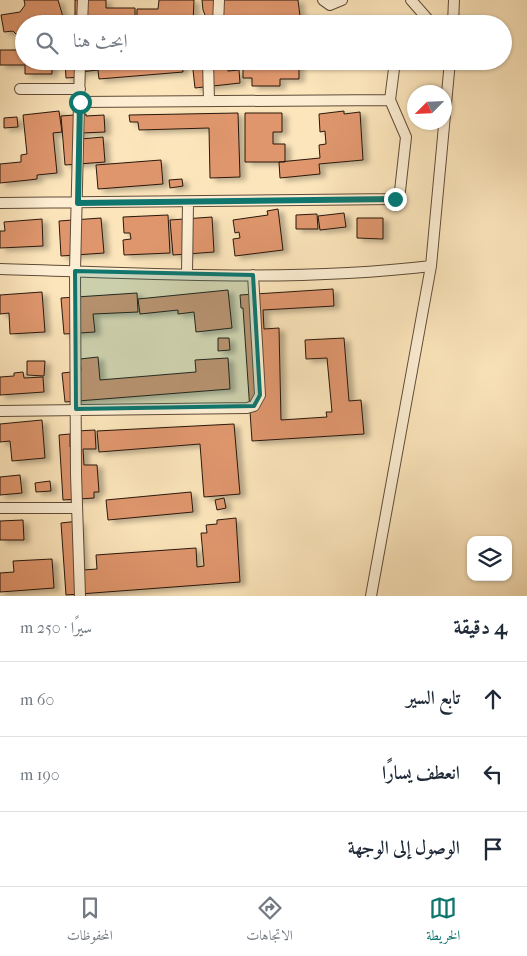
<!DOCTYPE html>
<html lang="ar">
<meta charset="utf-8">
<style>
:root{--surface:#fff;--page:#f2f2f3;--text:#1f2937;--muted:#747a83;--line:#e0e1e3;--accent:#0f766e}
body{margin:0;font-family:"IM FELL French Canon",Amiri,serif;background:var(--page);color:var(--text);direction:rtl}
.controls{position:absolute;right:15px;bottom:15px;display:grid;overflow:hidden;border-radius:10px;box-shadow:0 1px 4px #0004}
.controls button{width:45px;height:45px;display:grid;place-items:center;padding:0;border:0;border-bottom:1px solid var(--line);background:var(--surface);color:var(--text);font:25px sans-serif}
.compass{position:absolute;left:407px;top:85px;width:45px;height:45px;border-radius:50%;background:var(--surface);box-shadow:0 1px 4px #0004;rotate:246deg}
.stop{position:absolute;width:15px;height:15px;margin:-11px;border:4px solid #0f766e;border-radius:50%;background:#fff}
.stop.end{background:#0f766e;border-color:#fff;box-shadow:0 1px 5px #0008}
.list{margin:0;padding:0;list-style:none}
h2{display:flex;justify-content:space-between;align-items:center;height:65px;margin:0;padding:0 20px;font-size:21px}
h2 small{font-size:16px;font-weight:400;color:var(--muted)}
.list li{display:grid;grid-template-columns:32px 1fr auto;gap:15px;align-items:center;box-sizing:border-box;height:75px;padding:0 20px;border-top:1px solid var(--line)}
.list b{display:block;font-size:19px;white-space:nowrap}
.list em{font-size:16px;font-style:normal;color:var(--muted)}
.icon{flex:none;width:28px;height:28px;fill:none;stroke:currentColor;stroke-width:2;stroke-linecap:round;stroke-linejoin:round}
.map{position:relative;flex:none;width:527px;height:596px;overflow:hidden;direction:ltr}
.search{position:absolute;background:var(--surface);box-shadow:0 1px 4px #0004;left:15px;right:15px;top:15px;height:55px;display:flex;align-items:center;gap:12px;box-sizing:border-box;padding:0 18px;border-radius:28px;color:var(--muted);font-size:19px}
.sheet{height:290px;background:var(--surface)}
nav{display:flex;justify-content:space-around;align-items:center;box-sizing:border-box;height:70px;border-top:1px solid var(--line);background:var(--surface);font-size:14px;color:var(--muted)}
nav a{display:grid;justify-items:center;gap:2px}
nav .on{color:var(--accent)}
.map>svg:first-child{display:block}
.building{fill:#df966d;stroke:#29180d;filter:url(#shadow)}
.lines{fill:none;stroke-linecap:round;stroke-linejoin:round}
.street-casing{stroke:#5e4b38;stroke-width:12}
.street{stroke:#fdeed3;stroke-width:10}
.route{stroke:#0f766e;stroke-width:6}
.marked{fill:#0f766e;fill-opacity:0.2;stroke:#0f766e;stroke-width:4;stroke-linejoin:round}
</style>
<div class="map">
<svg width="527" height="596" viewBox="0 0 527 596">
<defs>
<filter id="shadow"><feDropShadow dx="5.5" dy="3" stdDeviation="2.5" flood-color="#0004"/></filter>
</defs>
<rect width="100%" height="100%" fill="#fce5bb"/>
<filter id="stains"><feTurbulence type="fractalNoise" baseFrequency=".004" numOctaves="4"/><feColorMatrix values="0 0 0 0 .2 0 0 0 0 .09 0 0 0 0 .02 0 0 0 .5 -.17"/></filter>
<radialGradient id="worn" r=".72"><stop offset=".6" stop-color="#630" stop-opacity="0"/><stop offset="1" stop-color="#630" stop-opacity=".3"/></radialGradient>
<path class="building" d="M24 0H58L63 17 24 24 23 35 18 36 13 31 4 32 1 15 20 12 25 5Z
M75 0H106V8H135V24H85V18H75Z
M159 0H194L193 24 175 21V24H137V9H158Z
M202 0H298L301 24H218L216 19 207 20 203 10Z
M0 50H24V61H52V74H25V65H0Z
M65 61H182L183 72 99 79 98 70 80 72V77L66 78Z
M192 61H226L228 71 239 70 240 83 195 88Z
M243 61H299V79H280V86H252V78H243Z
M59 111 62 132 53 133 57 173 37 175V179L29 180 0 183V164L21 162V155L27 154 23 115Z
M344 111V114L360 112 363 160 319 164 320 174 280 178 279 162 320 158 319 145 326 144 325 131 320 132 319 114Z
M238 113 240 177 210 178 209 128 139 130 138 122H130L129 115Z
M245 113H282V132H273V144H285V162H245Z
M86 114V116L104 115 105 132 81 133V139L103 137 105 162 65 165 61 116Z
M17 117 18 127 4 128V118Z
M161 160 163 184 98 189 96 165Z
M182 179 183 186 170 188 169 180Z
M278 209 283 250 235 256 233 239 240 238 239 232 235 233 233 220 268 215 267 211Z
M344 213 346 227 320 230 318 216Z
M317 214 318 229H296V215Z
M168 215 170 253 124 255 123 240 131 239 130 233H124L123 217Z
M212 217 214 252 173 255 170 220Z
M101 218 104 253 61 256 59 221Z
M357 218H383V239L357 238Z
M42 219 43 246 0 248V231H5L4 222Z
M333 289 334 306 263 310 264 329 279 328 281 420 327 417 326 412H332L327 358 306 359 305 340 344 338 349 401 361 400 364 434 252 441 243 308H241L240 295Z
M228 290 232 328 196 332 194 312 178 314V310L140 314 138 299Z
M42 292 45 332 10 334 9 313 0 314V295Z
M137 293 138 312 93 314 95 332 64 334 61 298Z
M218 338H229L230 350 218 351Z
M98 357 100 380 196 372 195 360 228 358 230 389 65 402 62 373 81 371 80 359Z
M27 361H45L44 376 27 375Z
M23 372 24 378 43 377 44 392 0 395V377L14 376V373Z
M42 420 45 458 12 461 10 441 0 442V424Z
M234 424 240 494 204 497 200 444 99 452 97 431Z
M95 430 96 449H83L84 465H97L99 492H94V498L63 500 59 435 70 434V447H78L77 431Z
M20 475 22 493 0 495V477Z
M50 481 51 491 36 492 35 483Z
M191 492 193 512 108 520 106 500Z
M224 498 226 508 217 510 215 500Z
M236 518 240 582 66 595 61 523 79 521 83 570 97 569 96 555 196 548 197 567 204 566 201 533H207L206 525 217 524V520Z
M23 520 24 540H0V521Z
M52 559 54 588 0 592V573L14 572 13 561Z"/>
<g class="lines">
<defs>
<path id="street" d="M323 0 330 5 342 0
M411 0 432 24
M82 24 83 0
M218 24 219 0
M453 24 454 0
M208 61 209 101
M20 89H80
M80 102 390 100
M0 203 395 199 400 191 406 137 390 100 395 61
M0 269C143 273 288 283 431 266L450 61
M187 274 188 202
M0 411 247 408 254 406 260 395 253 275
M0 508H77
M80 596 76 474 75 271 80 61
M371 596 431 266"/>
</defs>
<use href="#street" class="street-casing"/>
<use href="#street" class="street"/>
</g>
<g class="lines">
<path class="route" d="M80 102 78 203 395 199"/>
</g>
<path class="marked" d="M75 271 253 275 260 395 254 406 76 409Z"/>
<rect width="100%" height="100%" filter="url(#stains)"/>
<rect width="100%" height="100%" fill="url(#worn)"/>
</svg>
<div class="controls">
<button><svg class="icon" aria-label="layers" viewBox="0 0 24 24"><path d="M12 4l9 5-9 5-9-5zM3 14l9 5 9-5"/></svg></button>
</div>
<svg class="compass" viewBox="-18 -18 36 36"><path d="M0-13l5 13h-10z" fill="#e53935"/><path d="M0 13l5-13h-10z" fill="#747a83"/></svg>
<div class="stop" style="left:80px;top:102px"></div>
<div class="stop end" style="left:395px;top:199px"></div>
<div class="search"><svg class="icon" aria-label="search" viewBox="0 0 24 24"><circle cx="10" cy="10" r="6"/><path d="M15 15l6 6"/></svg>ابحث هنا</div>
</div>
<section class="sheet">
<h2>4 دقيقة<small>سيرًا · 250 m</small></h2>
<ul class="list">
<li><svg class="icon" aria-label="ahead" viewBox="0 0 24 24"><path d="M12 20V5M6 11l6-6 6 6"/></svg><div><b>تابع السير</b></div><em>60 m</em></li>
<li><svg class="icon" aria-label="left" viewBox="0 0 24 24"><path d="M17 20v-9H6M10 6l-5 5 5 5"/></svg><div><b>انعطف يسارًا</b></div><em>190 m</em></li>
<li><svg class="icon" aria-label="arrive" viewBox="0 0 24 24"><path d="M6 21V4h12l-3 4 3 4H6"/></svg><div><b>الوصول إلى الوجهة</b></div></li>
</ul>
</section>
<nav>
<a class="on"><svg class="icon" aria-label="map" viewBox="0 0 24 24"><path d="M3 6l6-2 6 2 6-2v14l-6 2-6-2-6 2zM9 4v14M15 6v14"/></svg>الخريطة</a>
<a><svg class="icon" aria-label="directions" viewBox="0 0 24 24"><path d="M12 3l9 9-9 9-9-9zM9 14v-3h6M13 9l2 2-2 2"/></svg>الاتجاهات</a>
<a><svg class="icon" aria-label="saved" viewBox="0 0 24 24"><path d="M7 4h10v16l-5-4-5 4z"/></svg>المحفوظات</a>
</nav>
